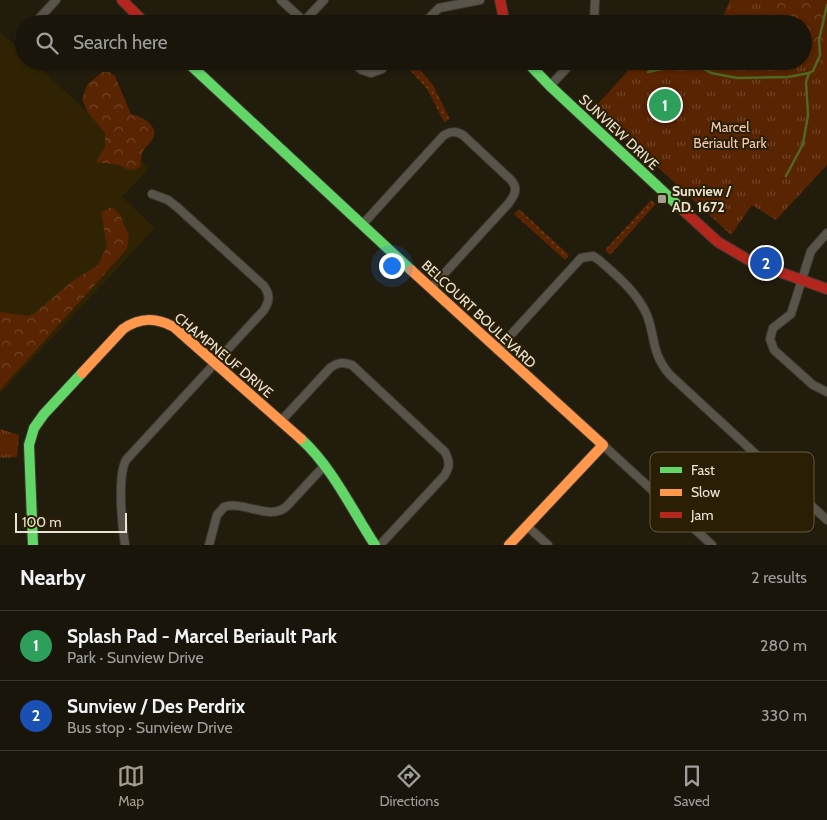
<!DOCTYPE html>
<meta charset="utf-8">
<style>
:root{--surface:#1a150a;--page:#272218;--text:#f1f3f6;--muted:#9f9f9c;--line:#38342b;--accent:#a49d8e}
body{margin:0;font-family:Cabin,sans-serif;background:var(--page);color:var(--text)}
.scale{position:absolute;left:15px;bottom:12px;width:112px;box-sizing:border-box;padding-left:5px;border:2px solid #eae3d4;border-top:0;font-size:14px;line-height:18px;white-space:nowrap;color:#eae3d4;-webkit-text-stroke:4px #2a1f05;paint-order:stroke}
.you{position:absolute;left:391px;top:265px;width:18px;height:18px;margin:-12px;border:4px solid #fff;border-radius:50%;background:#1a73e8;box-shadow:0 0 0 8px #1a73e833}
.badge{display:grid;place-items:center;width:32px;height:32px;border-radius:50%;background:var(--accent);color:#fff;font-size:16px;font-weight:700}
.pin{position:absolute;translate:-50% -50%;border:2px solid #fff;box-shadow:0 1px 5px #0006}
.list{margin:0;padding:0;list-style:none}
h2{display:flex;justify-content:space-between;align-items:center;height:65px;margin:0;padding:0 20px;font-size:21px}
h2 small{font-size:16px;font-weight:400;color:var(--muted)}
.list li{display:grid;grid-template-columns:32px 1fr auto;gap:15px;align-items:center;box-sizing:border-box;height:70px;padding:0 20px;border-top:1px solid var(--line)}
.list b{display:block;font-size:19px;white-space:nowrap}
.list p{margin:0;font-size:16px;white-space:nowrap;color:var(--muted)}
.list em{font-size:16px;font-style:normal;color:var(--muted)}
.icon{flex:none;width:28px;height:28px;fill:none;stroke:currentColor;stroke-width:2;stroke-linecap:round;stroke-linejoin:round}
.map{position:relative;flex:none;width:827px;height:545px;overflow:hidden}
.search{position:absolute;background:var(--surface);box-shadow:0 1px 4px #0004;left:15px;right:15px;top:15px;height:55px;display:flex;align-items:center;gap:12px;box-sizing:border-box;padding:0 18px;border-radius:28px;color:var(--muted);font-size:19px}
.sheet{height:205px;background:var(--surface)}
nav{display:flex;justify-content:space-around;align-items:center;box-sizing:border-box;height:70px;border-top:1px solid var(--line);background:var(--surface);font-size:14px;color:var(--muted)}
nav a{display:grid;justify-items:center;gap:2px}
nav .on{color:var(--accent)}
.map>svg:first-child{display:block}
.built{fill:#302303}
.grass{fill:url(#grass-dots)}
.forest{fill:url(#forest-crowns)}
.park{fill:url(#park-tufts)}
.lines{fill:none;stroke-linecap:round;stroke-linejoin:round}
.stream{stroke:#4e6821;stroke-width:2.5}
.street-casing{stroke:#3c382e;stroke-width:10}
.fast-casing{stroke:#3c382e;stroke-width:12}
.slow-casing{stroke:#3c382e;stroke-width:12}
.jam-casing{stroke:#3c382e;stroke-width:12}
.street{stroke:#595449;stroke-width:8}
.fast{stroke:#63d668;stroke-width:10}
.slow{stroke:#ff974d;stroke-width:10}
.jam{stroke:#b3261e;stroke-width:10}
.poi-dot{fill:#a49d8e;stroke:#2a1f05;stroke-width:2}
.labels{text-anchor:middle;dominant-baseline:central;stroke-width:4;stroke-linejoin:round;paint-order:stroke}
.park-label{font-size:14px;fill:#f2c8b4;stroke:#2a1f05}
.street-label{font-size:14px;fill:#eae3d4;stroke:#2a1f05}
.poi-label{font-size:14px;font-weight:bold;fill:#eae3d4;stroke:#2a1f05;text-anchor:start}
.key{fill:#2a1f05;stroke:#645a43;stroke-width:1}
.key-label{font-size:14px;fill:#eae3d4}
</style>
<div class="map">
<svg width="827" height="545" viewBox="0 0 827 545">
<defs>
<pattern id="grass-dots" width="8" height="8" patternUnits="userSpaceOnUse" patternTransform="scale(1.25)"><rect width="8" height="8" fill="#582402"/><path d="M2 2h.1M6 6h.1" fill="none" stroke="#704426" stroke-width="1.8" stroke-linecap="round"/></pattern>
<pattern id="forest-crowns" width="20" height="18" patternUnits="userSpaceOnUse" patternTransform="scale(1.25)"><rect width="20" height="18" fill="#582402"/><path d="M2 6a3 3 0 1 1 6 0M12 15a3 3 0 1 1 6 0" fill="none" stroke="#704426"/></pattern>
<pattern id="park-tufts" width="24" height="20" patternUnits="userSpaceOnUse" patternTransform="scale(1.25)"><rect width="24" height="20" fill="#582402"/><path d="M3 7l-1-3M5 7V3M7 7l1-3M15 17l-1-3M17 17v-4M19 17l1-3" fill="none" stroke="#704426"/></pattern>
</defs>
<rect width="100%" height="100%" fill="#221c0d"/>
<path class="built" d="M0 32 24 53V61H32L149 168 122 197 155 228 0 394Z"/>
<path class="grass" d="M412 61 433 85 450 119 444 122 427 89 403 62Z
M651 200 656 204 610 255 605 250Z
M519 209 569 255 565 260 514 214Z"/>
<path class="forest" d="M752 0H827V151L803 61V24H756Z
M102 72H109L115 76 131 114C141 116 159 125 153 138 151 143 146 146 143 151 141 156 141 162 140 167 126 175 125 164 113 164 106 163 103 164 96 162L105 147V133L87 111 82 99 87 85Z
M112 207 120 215 129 236 127 249 0 390V312L28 316 35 313 71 282 98 265 107 246 101 212Z"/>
<path class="park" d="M730 0H756L779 24H720Z
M803 50 827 70V165L776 220 752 205 731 235 594 108 627 72 631 61H803Z
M0 429 19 435 17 457 0 458Z"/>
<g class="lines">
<path class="stream" d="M648 72 684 64 698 66 711 73 737 78 788 77 809 73 813 71 820 55 819 40 827 5
M786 176 803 144 808 115 806 82 809 73"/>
<defs>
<path id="street" d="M281 0 307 24
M304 21 324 0
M34 24 56 0
M423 24 439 8 480 0
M594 24 595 0
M20 38 24 34
M350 61 362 70 371 73 382 69 389 61
M550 86 573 61
M362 225 443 136C450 131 455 131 463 135L510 179C519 188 515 195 508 204L431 288
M827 233 811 251 791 314 773 328 770 339 774 350 813 385 827 392
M497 350 581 258 593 256 599 260C617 276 637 292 647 315 656 339 651 353 670 375L827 520
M280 422 330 368C338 362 343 362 352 365L445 452C450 462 450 467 444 476L380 545
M603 445 712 545
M527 526 548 545
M125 545C122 525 117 477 126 460L264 310C270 300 270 295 264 286L177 207 168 200 152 194
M209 545 217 515 224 507C244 500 270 522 287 506L324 466"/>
<path id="fast" d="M186 61 411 270
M526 61 550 86 683 210
M301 439C332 467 352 510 375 545
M33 545 29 445 34 428 44 414 82 373"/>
<path id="slow" d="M411 270 603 445 509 545
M82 373 123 329C140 317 156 317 174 327L301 439"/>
<path id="jam" d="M122 0 146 24
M500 0 505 24
M683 210 718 242 752 262 827 289"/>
</defs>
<use href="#street" class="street-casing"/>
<use href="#fast" class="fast-casing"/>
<use href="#slow" class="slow-casing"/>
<use href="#jam" class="jam-casing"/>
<use href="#street" class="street"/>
<use href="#fast" class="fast"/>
<use href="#slow" class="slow"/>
<use href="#jam" class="jam"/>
</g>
<rect class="poi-dot" x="657" y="194" width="10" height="10" rx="2.5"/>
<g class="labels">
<g class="park-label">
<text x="730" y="127">Marcel<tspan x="730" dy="16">Bériault Park</tspan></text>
</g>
<g class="street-label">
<text transform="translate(619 132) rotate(43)">SUNVIEW DRIVE</text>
<text transform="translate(479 314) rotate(43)">BELCOURT BOULEVARD</text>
<text transform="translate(224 355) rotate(40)">CHAMPNEUF DRIVE</text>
</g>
<g class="poi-label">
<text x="672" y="191">Sunview /<tspan x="672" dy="16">AD. 1672</tspan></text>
</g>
</g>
<rect x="650" y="452" width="164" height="80" rx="8" class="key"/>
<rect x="660" y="467" width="22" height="6" fill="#63d668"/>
<rect x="660" y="489" width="22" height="7" fill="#ff974d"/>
<rect x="660" y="512" width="22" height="6" fill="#b3261e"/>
<g class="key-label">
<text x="691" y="475">Fast</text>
<text x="691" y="497">Slow</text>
<text x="691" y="520">Jam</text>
</g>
</svg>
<div class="scale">100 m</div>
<div class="you"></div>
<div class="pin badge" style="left:665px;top:105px;background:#2e9e5b">1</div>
<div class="pin badge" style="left:766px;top:263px;background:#1a4fb4">2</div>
<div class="search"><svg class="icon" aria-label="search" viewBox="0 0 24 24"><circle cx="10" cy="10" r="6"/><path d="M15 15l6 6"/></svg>Search here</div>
</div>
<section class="sheet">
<h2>Nearby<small>2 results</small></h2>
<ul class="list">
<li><span class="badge" style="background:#2e9e5b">1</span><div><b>Splash Pad - Marcel Beriault Park</b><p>Park · Sunview Drive</p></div><em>280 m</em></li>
<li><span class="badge" style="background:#1a4fb4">2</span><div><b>Sunview / Des Perdrix</b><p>Bus stop · Sunview Drive</p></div><em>330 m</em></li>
</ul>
</section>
<nav>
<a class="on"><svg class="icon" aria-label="map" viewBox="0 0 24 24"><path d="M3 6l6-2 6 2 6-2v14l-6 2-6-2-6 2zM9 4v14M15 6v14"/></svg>Map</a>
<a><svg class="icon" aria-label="directions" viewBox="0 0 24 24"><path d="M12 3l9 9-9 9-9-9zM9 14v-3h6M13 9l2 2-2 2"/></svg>Directions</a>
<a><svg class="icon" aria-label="saved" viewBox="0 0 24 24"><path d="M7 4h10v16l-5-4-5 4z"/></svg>Saved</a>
</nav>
